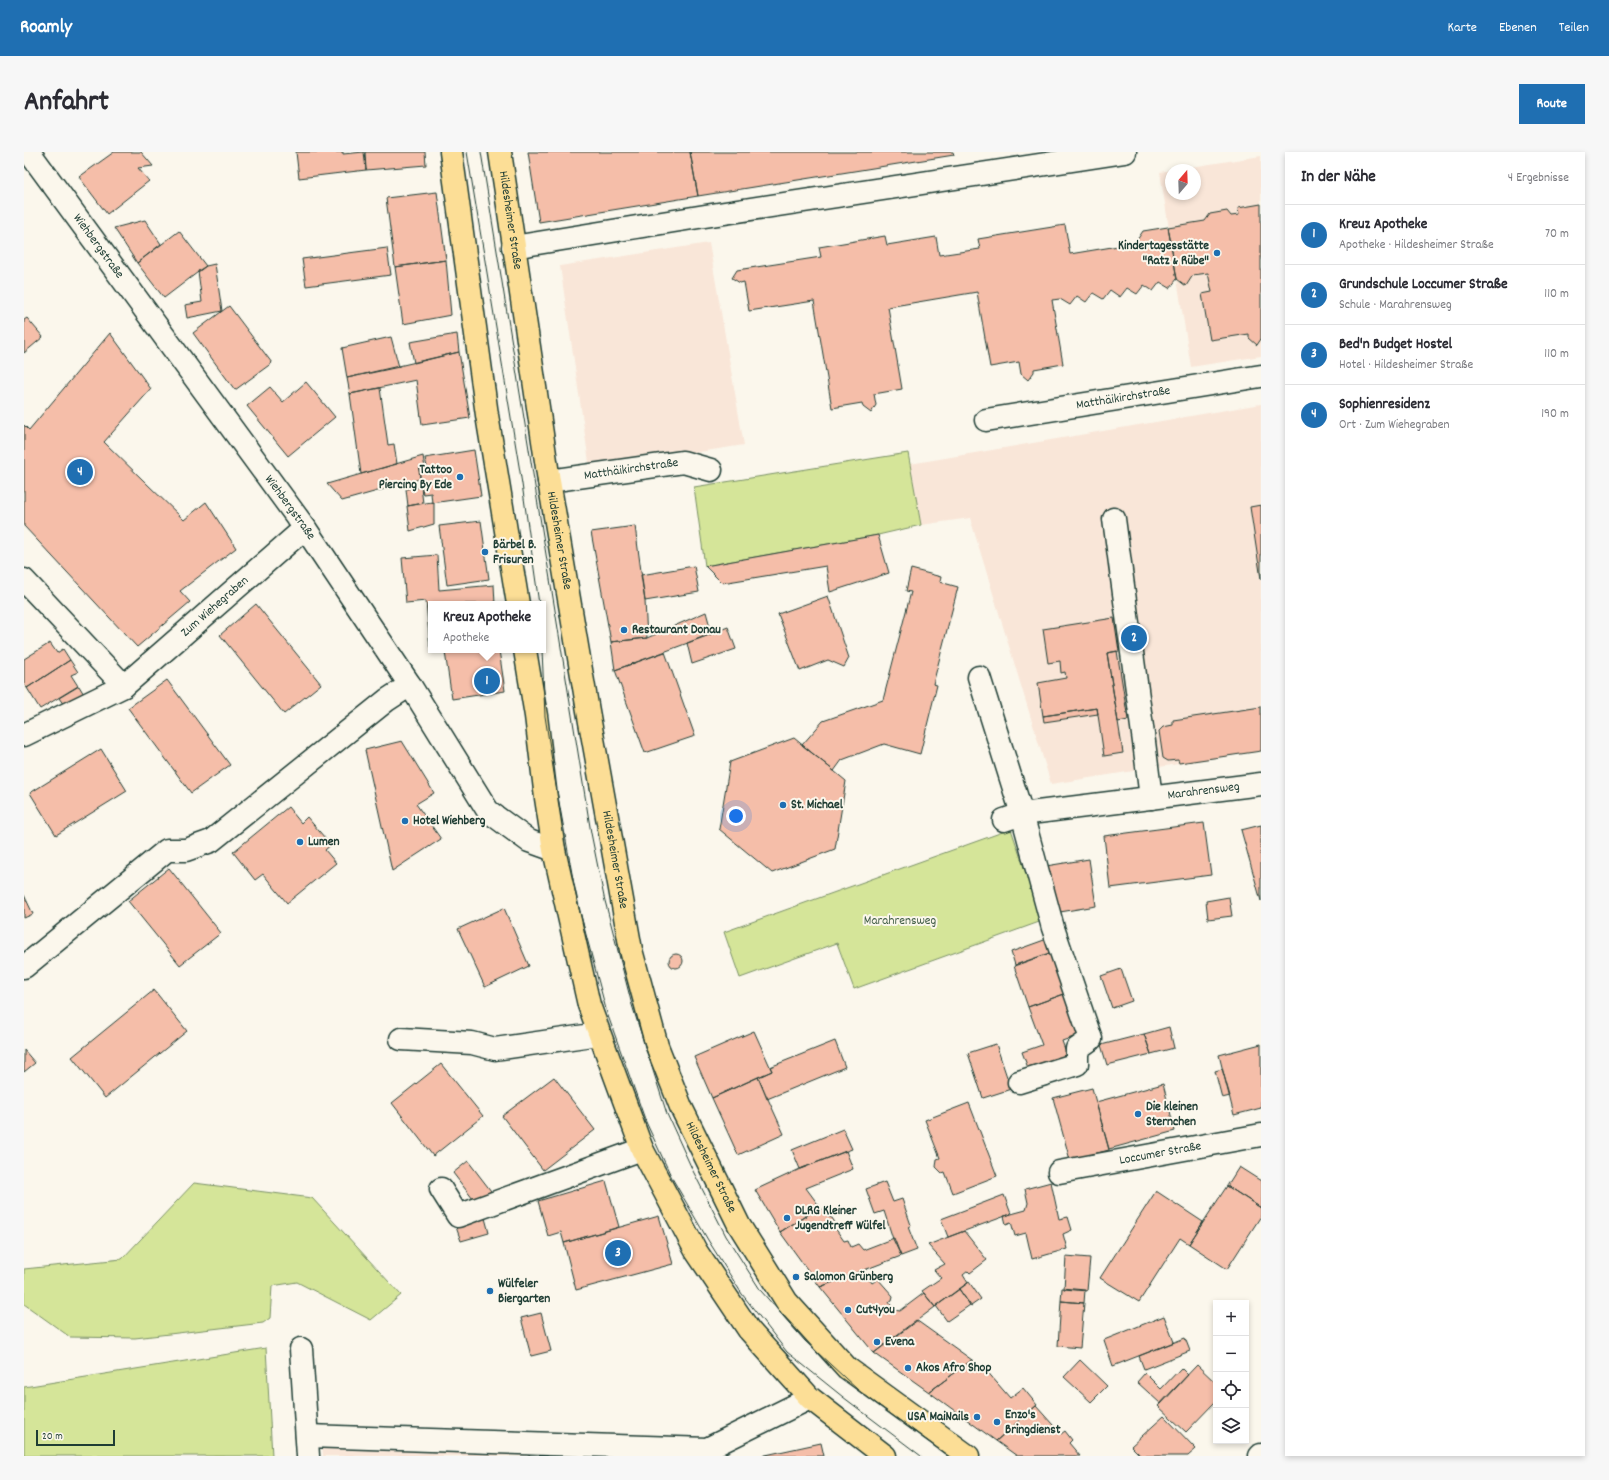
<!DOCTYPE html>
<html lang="de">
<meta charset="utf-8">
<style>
:root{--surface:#fff;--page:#f7f7f7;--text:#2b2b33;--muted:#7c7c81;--line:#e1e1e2;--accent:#1f6fb2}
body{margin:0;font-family:Dekko,sans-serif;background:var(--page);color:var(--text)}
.controls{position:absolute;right:12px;bottom:12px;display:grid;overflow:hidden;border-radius:0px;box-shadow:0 2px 6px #0003}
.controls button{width:36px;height:36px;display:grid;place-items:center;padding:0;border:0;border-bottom:1px solid var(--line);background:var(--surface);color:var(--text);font:20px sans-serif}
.compass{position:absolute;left:1141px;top:12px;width:36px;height:36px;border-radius:50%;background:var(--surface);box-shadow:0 2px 6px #0003;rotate:19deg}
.scale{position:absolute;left:12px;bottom:10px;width:79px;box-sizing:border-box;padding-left:4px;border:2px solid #1f3d34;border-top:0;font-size:11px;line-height:14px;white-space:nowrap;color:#1f3d34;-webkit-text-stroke:3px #fbf7ec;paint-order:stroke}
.you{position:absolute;left:712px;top:664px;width:14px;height:14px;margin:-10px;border:3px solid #fff;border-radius:50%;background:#1a73e8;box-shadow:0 0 0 6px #1a73e833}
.badge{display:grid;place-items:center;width:26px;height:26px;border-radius:50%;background:var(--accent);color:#fff;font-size:13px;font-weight:700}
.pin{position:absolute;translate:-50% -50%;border:2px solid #fff;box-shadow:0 1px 4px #0006}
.popup{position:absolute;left:404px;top:449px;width:118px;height:52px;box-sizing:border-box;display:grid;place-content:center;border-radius:0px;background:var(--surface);filter:drop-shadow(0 1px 3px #0005);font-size:13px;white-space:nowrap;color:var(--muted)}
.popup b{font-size:15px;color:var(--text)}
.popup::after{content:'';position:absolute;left:50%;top:100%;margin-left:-8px;border:8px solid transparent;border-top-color:var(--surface)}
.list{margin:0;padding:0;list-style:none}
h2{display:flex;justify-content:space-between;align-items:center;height:52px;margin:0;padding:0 16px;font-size:17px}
h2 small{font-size:13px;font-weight:400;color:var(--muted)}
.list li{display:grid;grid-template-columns:26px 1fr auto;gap:12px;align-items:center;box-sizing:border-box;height:60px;padding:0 16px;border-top:1px solid var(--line)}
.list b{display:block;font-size:15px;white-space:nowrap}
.list p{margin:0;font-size:13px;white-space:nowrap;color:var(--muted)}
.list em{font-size:13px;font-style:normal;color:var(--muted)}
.icon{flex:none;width:22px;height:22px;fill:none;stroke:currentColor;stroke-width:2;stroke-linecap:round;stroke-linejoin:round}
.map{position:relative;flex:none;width:1237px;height:1304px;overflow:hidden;border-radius:0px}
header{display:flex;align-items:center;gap:24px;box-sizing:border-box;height:56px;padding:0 20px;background:var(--accent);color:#fff}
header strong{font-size:19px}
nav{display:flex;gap:22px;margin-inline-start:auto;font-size:14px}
.intro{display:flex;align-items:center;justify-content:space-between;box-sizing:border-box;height:96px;padding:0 24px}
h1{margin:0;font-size:28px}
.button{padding:10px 18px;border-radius:0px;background:var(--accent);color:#fff;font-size:14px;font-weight:700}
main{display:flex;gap:24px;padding:0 24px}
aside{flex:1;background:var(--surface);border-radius:0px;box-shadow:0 2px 6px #0003}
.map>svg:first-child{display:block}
.built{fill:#f9e6d8}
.green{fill:#d5e599;stroke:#7a9166}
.building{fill:#f5bea9;stroke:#1f3d34}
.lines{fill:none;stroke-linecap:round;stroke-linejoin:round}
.minor-casing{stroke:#1f3d34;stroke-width:25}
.major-casing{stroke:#1f3d34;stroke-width:25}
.minor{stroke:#fbf7ec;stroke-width:22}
.major{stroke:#fcde96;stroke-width:22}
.tram{stroke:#1f3d34;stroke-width:1}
.poi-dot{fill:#1f6fb2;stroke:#fbf7ec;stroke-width:1.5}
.labels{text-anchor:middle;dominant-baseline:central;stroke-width:4;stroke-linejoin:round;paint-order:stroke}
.street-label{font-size:13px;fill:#1f3d34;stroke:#fbf7ec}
.poi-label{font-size:13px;font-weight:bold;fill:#1f3d34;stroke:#fbf7ec;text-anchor:start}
.park-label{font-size:13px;fill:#435f48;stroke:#fbf7ec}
</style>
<header>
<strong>Roamly</strong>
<nav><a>Karte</a><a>Ebenen</a><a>Teilen</a></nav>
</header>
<div class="intro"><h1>Anfahrt</h1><a class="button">Route</a></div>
<main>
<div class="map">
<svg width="1237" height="1304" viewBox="0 0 1237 1304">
<rect width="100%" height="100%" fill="#fbf7ec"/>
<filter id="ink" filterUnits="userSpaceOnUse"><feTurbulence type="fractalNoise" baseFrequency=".025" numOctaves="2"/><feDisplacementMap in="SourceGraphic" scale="8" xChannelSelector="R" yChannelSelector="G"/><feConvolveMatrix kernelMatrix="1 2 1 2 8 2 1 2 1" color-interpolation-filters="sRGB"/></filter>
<g filter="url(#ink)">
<path class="built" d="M1237 4V204L1167 215 1136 20 1147 18V42H1171V18H1148Z
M685 91 720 293 566 317 536 114Z
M1237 252V599L1027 632 946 366 897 373 886 312Z
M298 1291 661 1304H299Z"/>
<path class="green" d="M884 301 897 373 854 383 681 414 670 335Z
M987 677 1018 769 830 837 813 791 716 826 700 780Z
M170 1031 288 1046 377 1143 347 1168 273 1130 248 1134 246 1166 239 1171 111 1186 46 1185 0 1152V1117L98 1107Z
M242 1196 248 1304H0V1235Z"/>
<path class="building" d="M90 0H117L129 14 114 16 125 29 83 62 55 25Z
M272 0H319V2L340 0 342 18 275 26Z
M341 0H401L402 13 342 18Z
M504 0H666L674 44 515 70Z
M666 0H929L930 3 674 44Z
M413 40 422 108 371 115 362 46Z
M1237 52V187L1233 193 1225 186V182L1186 188 1178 142 1188 140 1184 121 1169 123 1162 134 1153 127 1144 75 1181 69 1186 62 1203 59 1207 64 1215 63 1214 56Z
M121 68 137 92 113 111 90 76Z
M1041 73 1046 102 1100 93 1107 97 1119 79 1144 75 1153 127 1146 136 1136 130 1129 139 1120 133 1113 142 1103 136 1096 145 1086 138 1079 147 1069 141 1062 150 1053 144 1046 153 1036 147 1028 148 1039 212 1010 217V220L1004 228 997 222 995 210 966 215 953 140 864 155 878 237 850 242 852 253 847 261 839 255 838 251 808 256 790 149 725 159 720 130 716 131 708 126 713 118 797 105 795 95 861 84 863 93 912 85 915 103 956 97 954 87Z
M155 79 182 114 140 146 113 111Z
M363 96 367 123 282 134 278 107Z
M422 108 427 163 379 172 371 115Z
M191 112 198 159 163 166 161 153 178 150 174 119 182 114Z
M205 154 248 211 211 238 169 181Z
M3 166 19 185 0 201V168Z
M86 181 127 237 80 290 160 368 182 350 212 396 156 439 166 450 113 495 0 374V273L5 278Z
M433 182 435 200 390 211 386 190Z
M367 185 375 215 323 226 318 196Z
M435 200 446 266 398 273 392 228 326 242 323 226Z
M282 230 311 265 264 304 223 254 246 235 259 250Z
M356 236 364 293 370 292 373 312 337 322 326 242Z
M450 298 457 344 408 351 407 341 399 342 395 317 403 315 401 306Z
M399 304 401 316 395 317 396 327 318 349 303 332Z
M397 335 399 351 384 354 382 337Z
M408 350H410V372L386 379 383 354Z
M1237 353V427L1226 355Z
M457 369 465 427 423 433 415 374Z
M611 374 621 449 623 486 587 490 567 380Z
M854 383 865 421 806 440 802 414 698 431 681 414Z
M413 403 415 438 470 433 471 452H407L406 495 402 449 382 451 378 406Z
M670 414 675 440 621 449 617 423Z
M887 417 917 425 916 430 934 435 909 532 913 533 896 602 860 592 818 608 810 619 778 593 799 569 859 548 887 440 882 439Z
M804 444 825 506 820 515 804 508 776 519 754 462Z
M232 452 297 532 260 562 196 483Z
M682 460 688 482 591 518 587 490 623 486Z
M1090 466 1095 499 1083 501 1099 601 1080 604 1073 556 1019 564 1014 531 1042 526 1041 520 1037 521 1036 509 1024 511 1019 477Z
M704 475 712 497 668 512 663 491Z
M26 491 33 501 39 497 46 508 3 536 0 532V507Z
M438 498H475L481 539 428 547 421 500Z
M1093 499 1104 568 1094 570 1083 501Z
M641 500 671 584 621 601 591 518Z
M46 508 54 520 47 523 54 534 16 557 3 536Z
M143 528 206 613 167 641 104 556Z
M55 534 61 544 42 556 35 546Z
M1237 555V599L1155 611 1154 608 1144 609 1139 606 1135 579 1139 575 1149 573V568Z
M1073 556 1074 562 1020 570 1019 564Z
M770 586 822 629 811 697 748 721 695 677 706 610Z
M378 589 410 641 392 652 417 687 368 719 341 598Z
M77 597 103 639 32 683 6 641Z
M264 655 277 671 283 665 307 693 301 698 312 711 263 751 239 722 231 728 209 700Z
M1180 671 1187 723 1086 736 1080 684Z
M1237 673V749L1217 678Z
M1065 707 1072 754 1030 761 1022 714Z
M145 716 197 781 156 813 104 749Z
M0 743 9 762 0 766Z
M1205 745 1208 764 1184 767 1182 749Z
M480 756 505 814 461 835 434 777Z
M1023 787 1028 800 991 813 987 800Z
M1029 800 1043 841 1004 855 990 814Z
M645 809a7 7 0 1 1 14 0a7 7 0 1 1-14 0Z
M1097 817 1108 849 1088 856 1077 824Z
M130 838 163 879 81 946 48 905Z
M1043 841 1058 882 1038 889 1043 903 1004 916 998 900 1018 893 1004 855Z
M1145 875 1150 896 1127 902 1120 882Z
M730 879 748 919 688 946 670 905Z
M1120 882 1127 902 1083 913 1077 893Z
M811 889 821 915 743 947 734 925 748 919 746 915Z
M972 892 987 937 959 946 944 901Z
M1237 892V956L1210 963 1195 903Z
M0 898 11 911 0 920Z
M417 912 459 964 409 1004 368 951Z
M1198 917 1206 944 1198 946 1191 919Z
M530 925 571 978 519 1018 478 964Z
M734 925 760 982 714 1003 688 946Z
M1139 932 1151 979 1085 997 1072 950Z
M1068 936 1085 998 1046 1008 1029 946Z
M945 951 973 1024 929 1041 921 1020 918 1021 912 1015 913 1007 916 1006 901 968Z
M819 977 828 997 776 1017 768 998Z
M822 999 829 1017 782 1036 796 1055 756 1080 731 1038 776 1017Z
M444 1009 467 1039 452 1051 429 1021Z
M1215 1015 1237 1029V1056L1203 1034Z
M582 1029 595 1075 540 1091 537 1080 524 1084 514 1049Z
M861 1030 869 1050 878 1047 887 1073 884 1075 893 1098 877 1104 869 1087 860 1059 851 1062 842 1037Z
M1027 1030 1035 1067 1044 1065 1048 1078 1039 1082 1043 1097 1008 1107 1002 1081 991 1084 987 1070 982 1072 980 1064 1002 1058 1004 1051 1001 1037Z
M1203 1034 1237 1056V1064L1203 1117 1165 1092Z
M1132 1039 1179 1070 1165 1092 1156 1086 1115 1150 1076 1126Z
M980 1043 987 1062 924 1085 917 1067Z
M796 1055 803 1064 808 1066 812 1072 811 1076 820 1089 824 1088 827 1095 834 1092 839 1098 870 1086 877 1104 796 1135 756 1080Z
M635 1064 649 1112 552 1138 540 1091Z
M461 1066 465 1081 437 1089 432 1075Z
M940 1079 963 1108 946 1121 944 1119 939 1123 944 1131 911 1155 898 1139 917 1126 910 1118 921 1112 904 1093Z
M1042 1104 1066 1106 1063 1139 1040 1137Z
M838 1119 848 1131 854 1127 869 1144 868 1148 865 1150 870 1158 876 1159 900 1141 911 1155 850 1201 796 1135Z
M945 1130 957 1147 947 1154 935 1137Z
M1038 1136 1061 1138 1060 1151 1037 1149Z
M935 1137 946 1153 923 1169 912 1154Z
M1037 1149 1060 1151 1056 1196 1034 1194Z
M517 1161 527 1199 507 1204 497 1166Z
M1140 1164 1150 1190 1089 1214 1080 1188Z
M892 1168 948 1208 905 1240 850 1201Z
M1161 1186 1166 1199 1120 1217 1115 1204Z
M948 1208 961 1217 986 1246 999 1236 1013 1253 972 1289 905 1240Z
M1056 1208 1083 1234 1067 1250 1040 1225Z
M1173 1213 1192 1231V1249L1162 1280 1134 1254Z
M1157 1216 1164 1223 1137 1252 1113 1230 1121 1221 1137 1237Z
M1012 1254 1037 1282 1041 1279 1048 1288 1045 1291 1056 1304H993L972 1289Z
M1140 1264 1172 1297 1164 1304H1117L1107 1294Z
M797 1291 800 1304H737Z"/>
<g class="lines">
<defs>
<g id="minor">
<path id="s1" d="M5 0 281 376 386 533 464 659 505 689 530 698"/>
<path d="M489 95 681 64 1101 0"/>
<path id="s2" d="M962 268 1237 224"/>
<path id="s3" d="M525 329 659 310 687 318"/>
<path d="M1090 367 1120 590 1127 646"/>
<path d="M0 428 100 534"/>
<path d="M955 525 998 662 1029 776 1067 887 1053 897V912L995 930"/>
<path id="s4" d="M0 583 100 534 281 376"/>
<path id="s5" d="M980 668 998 662 1237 632"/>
<path d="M0 815 143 698H162L187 689 363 548 386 533"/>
<path d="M377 887 448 891 471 897 575 882"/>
<path id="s6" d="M1035 1020 1237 983"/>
<path d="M417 1037 434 1064 618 997"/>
<path d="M277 1197 284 1304"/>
<path d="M283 1284 683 1297 786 1246"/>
<path d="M1236 1304 1237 1303"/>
</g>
<g id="major">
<path d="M427 0 463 263 494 452"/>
<path id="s7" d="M476 0 525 329 564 559 607 798 633 894 657 955 715 1073 763 1150 823 1216 944 1304"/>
<path d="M501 498 512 564 522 646 530 698 565 853 618 997 672 1099 725 1178 786 1246 861 1304"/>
</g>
</defs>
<use href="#minor" class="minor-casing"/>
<use href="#major" class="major-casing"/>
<use href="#minor" class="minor"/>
<use href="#major" class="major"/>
<path class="tram" d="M443 0 498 332 515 452
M457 0 567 681 580 745 608 853 643 962 669 1019 702 1084 737 1139 781 1189 834 1238 924 1304
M518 498 521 564 531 628 553 749 583 861 622 970 648 1026 684 1088 718 1142 763 1200 819 1245 897 1304"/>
</g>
</g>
<g class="poi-dot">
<circle cx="1193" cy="101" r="4"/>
<circle cx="436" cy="325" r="4"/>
<circle cx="461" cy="400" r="4"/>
<circle cx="600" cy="478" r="4"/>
<circle cx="759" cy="653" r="4"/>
<circle cx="381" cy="669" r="4"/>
<circle cx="276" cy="690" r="4"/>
<circle cx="1114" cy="962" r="4"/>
<circle cx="763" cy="1066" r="4"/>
<circle cx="772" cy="1125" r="4"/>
<circle cx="466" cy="1139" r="4"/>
<circle cx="824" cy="1158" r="4"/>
<circle cx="853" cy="1190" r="4"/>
<circle cx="884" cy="1216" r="4"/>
<circle cx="953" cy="1265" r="4"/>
<circle cx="973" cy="1270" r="4"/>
</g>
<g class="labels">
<g class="street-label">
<text stroke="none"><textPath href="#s7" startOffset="69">Hildesheimer Straße</textPath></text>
<text stroke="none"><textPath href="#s1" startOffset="117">Wiehbergstraße</textPath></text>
<text stroke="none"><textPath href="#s2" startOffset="139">Matthäikirchstraße</textPath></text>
<text stroke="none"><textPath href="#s3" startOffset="83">Matthäikirchstraße</textPath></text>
<text stroke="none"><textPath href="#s1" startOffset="441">Wiehbergstraße</textPath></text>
<text stroke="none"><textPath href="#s7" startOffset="393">Hildesheimer Straße</textPath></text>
<text stroke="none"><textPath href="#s4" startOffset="232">Zum Wiehegraben</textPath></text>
<text stroke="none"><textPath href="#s5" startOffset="202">Marahrensweg</textPath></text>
<text stroke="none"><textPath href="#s7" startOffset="717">Hildesheimer Straße</textPath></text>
<text stroke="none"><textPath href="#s6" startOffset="103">Loccumer Straße</textPath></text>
<text stroke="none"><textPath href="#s7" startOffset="1041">Hildesheimer Straße</textPath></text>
</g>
<g class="poi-label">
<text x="1185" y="94" text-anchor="end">Kindertagesstätte<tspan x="1185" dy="15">"Ratz &amp; Rübe"</tspan></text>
<text x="428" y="318" text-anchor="end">Tattoo<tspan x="428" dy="15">Piercing By Ede</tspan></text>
<text x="469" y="393">Bärbel B.<tspan x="469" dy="15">Frisuren</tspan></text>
<text x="608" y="478">Restaurant Donau</text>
<text x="767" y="653">St. Michael</text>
<text x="389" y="669">Hotel Wiehberg</text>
<text x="284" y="690">Lumen</text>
<text x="1122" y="955">Die kleinen<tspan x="1122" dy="15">Sternchen</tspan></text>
<text x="771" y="1059">DLRG Kleiner<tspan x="771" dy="15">Jugendtreff Wülfel</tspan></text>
<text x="780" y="1125">Salomon Grünberg</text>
<text x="474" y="1132">Wülfeler<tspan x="474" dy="15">Biergarten</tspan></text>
<text x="832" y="1158">Cut4you</text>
<text x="861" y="1190">Evena</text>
<text x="892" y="1216">Akos Afro Shop</text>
<text x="981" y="1263">Enzo's<tspan x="981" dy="15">Bringdienst</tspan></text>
<text x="945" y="1265" text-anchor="end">USA MaiNails</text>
</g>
<g class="park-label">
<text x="876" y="769">Marahrensweg</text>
</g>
</g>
</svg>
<div class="controls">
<button>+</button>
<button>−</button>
<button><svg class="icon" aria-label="locate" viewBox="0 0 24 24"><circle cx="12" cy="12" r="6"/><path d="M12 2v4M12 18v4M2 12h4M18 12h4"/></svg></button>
<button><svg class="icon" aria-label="layers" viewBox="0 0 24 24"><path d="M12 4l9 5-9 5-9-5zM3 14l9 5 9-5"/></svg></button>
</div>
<svg class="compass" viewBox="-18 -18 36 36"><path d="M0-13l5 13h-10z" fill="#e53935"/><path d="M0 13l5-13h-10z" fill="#7c7c81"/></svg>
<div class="scale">20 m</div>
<div class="you"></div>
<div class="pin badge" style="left:463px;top:529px">1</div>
<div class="popup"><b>Kreuz Apotheke</b>Apotheke</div>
<div class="pin badge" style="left:1110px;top:486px">2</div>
<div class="pin badge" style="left:594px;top:1101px">3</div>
<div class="pin badge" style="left:56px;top:320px">4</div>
</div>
<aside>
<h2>In der Nähe<small>4 Ergebnisse</small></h2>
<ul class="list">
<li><span class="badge">1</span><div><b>Kreuz Apotheke</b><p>Apotheke · Hildesheimer Straße</p></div><em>70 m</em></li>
<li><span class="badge">2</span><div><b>Grundschule Loccumer Straße</b><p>Schule · Marahrensweg</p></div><em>110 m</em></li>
<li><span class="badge">3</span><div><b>Bed'n Budget Hostel</b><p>Hotel · Hildesheimer Straße</p></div><em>110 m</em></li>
<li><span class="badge">4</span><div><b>Sophienresidenz</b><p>Ort · Zum Wiehegraben</p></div><em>190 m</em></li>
</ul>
</aside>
</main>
